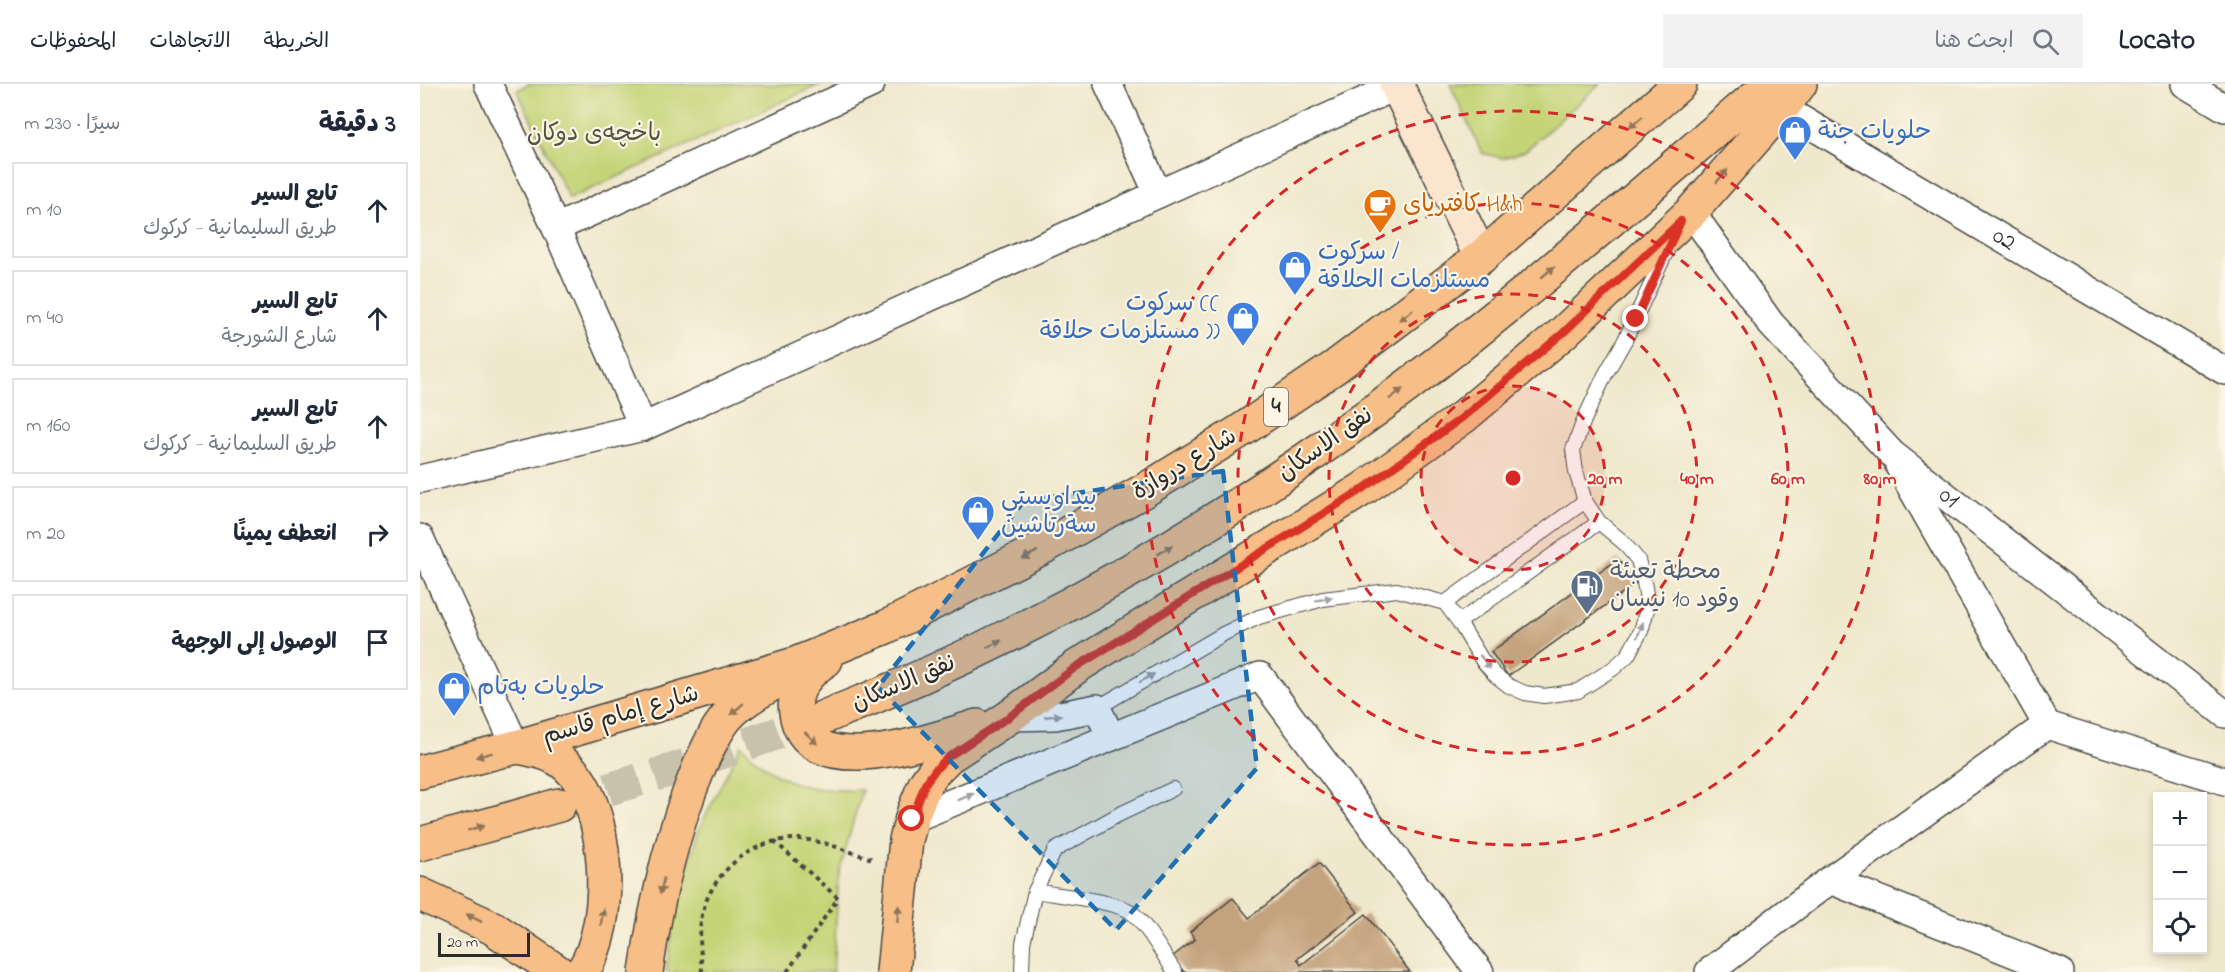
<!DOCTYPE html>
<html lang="ar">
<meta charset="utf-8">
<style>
:root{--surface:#fff;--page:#f2f2f3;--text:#1f2937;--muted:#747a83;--line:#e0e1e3}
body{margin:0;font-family:"Indie Flower","Playpen Sans Arabic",sans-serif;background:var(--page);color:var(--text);direction:rtl}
.controls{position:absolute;right:18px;bottom:18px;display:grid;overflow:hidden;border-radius:0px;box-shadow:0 3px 9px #0003}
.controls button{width:54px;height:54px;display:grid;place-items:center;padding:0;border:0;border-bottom:2px solid var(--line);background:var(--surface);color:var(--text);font:30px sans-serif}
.scale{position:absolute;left:18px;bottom:15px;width:92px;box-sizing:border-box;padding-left:6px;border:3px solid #2b2b2b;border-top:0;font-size:16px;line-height:21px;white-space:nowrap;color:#2b2b2b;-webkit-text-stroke:4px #fcf5e5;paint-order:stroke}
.stop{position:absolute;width:18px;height:18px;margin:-14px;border:4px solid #d93025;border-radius:50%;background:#fff}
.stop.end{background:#d93025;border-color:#fff;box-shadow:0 2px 6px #0008}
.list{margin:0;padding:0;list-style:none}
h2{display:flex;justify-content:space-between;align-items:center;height:78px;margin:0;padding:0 24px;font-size:26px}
h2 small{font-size:20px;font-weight:400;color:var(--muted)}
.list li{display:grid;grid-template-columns:39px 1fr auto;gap:18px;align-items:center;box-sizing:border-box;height:96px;margin:0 12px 12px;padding:0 12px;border:2px solid var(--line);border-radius:0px}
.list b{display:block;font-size:22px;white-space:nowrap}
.list p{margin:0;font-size:20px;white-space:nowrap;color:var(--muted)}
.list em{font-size:20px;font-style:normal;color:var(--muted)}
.icon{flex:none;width:33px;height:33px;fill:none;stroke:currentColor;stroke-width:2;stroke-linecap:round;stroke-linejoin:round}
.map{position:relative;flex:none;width:1805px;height:888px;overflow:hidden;direction:ltr}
header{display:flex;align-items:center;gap:36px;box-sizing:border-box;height:84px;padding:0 30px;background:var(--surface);border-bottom:2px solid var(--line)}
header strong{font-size:28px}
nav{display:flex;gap:33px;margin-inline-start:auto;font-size:21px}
.search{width:420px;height:54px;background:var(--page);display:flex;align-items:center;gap:15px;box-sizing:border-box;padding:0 21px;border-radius:0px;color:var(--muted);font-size:22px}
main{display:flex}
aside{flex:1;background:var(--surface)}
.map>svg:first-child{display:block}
.green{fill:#c4d477;stroke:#788051;stroke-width:1.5}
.building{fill:#c4a27d}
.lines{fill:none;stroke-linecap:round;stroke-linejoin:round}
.primary-tunnel{stroke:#c8c2ac;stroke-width:33;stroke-dasharray:33 16;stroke-linecap:butt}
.lane-casing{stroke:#484743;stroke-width:16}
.street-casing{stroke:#484743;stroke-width:30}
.secondary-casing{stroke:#484743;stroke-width:36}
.primary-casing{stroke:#484743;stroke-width:36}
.path{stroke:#484743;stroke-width:4;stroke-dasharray:4.5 4.5;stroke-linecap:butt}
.lane{stroke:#fff;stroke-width:14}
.street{stroke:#fff;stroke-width:27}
.secondary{stroke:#fce5cf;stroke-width:33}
.primary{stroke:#f7be87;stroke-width:33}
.oneway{fill:#917459}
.oneway2{fill:#a0a0a0}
.route{stroke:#d93025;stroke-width:8}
.marked{fill:#1f6fb2;fill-opacity:0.2;stroke:#1f6fb2;stroke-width:4.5;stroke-dasharray:12 8;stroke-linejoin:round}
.ring{fill:none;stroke:#d62828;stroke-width:3;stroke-dasharray:10 8}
.labels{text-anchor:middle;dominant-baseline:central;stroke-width:4.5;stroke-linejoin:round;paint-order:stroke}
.shield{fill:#fcf5e5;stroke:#6a6863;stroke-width:1.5}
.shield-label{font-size:22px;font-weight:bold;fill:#2b2b2b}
.shop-label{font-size:24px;fill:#366cbe;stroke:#fcf5e5;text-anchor:start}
.park-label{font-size:24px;fill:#51553e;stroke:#fcf5e5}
.food-label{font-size:24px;fill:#c56008;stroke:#fcf5e5;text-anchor:start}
.street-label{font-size:24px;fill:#2b2b2b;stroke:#fcf5e5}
.service-label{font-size:24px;fill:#4e5e75;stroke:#fcf5e5;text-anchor:start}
.centre{fill:#d62828;stroke:#fcf5e5;stroke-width:3}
.ring-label{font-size:18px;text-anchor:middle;font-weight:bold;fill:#d62828;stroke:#fcf5e5;stroke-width:4.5;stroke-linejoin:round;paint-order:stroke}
</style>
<header>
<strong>Locato</strong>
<div class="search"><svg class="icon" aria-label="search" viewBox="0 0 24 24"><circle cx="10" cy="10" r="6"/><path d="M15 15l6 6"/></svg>ابحث هنا</div>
<nav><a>الخريطة</a><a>الاتجاهات</a><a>المحفوظات</a></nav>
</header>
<main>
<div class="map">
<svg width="1805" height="888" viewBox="0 0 1805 888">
<rect width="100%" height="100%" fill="#fcf5e5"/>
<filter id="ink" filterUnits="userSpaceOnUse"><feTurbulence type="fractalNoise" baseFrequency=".0167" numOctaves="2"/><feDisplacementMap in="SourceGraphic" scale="12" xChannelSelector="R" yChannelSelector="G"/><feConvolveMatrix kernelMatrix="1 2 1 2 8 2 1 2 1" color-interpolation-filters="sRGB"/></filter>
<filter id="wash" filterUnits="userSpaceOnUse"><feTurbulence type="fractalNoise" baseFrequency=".008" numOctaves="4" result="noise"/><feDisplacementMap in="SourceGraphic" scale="24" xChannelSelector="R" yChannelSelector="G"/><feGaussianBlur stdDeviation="1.35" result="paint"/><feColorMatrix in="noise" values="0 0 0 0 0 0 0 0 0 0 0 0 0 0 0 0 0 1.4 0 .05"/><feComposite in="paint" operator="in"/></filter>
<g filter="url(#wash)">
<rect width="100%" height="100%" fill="#efe8cc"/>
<path class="green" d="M109 0H401L149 115 97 6Z
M1030 0H1180L1105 67 1083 74 1062 69Z
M321 661C359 701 389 708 442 706L419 789 413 888H246L257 816 280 743Z"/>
<g id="blocks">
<path class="building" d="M1198 475 1216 499 1088 592 1071 568Z
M899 779 938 828 877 875 881 881 946 830 990 888H764L752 873 775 855 770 848 813 814 829 834Z"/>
</g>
</g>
<g filter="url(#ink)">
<use href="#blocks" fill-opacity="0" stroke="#484743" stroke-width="1.5"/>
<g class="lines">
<path class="primary-tunnel" d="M141 720 258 684 404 633"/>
<defs>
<path id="lane" d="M1025 519 1165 417
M1039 538 1179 438
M677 624 805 549 839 533 903 515 977 506 1025 519 1039 538 1062 576 1075 591 1089 602 1105 609 1124 612 1158 607 1194 584 1208 571 1221 547 1228 522 1224 498 1218 476 1203 458 1179 438 1165 417 1156 388 1153 366 1164 336 1185 291 1205 256 1249 162
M615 807C636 811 696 817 711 828 725 838 744 872 755 888
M602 888 603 859 615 807 635 766 698 731 753 705"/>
<g id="street">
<path d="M68 0 136 144 223 343"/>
<path d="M688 0 738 110"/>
<path d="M1765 0 1805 24"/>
<path id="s1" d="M1362 24 1805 287"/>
<path id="s2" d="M1271 128 1351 240 1472 370 1805 630"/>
<path d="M136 144 451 0"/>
<path d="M1479 382 1627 641 1805 697"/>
<path d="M0 395 223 343 977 2"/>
<path d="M0 454 96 663"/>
<path d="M589 633 635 632 677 624 691 653"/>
<path d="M492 735 840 592 1060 888"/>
<path d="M1410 796 1640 888"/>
<path d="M1289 888 1410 796 1627 641"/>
</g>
<path id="secondary" d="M976 0 1061 173"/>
<path id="primary" d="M406 576C388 588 372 605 376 628 386 703 515 655 557 642
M404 633C602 557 785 451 955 326 1092 225 1220 110 1350 0
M96 663C115 666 133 669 147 682 191 721 195 842 162 888
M0 688 96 663 375 580 466 543 620 465 725 406 822 346 915 283 1061 173 1260 0
M0 760 139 721
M0 810 73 844 138 888
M226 888C236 817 252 747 280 681 288 664 295 647 307 633 321 617 341 607 359 596
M473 888 486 756 494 727 505 700 515 686 528 673 589 633 656 583 943 405 1043 333 1143 249 1271 128 1362 24 1380 0"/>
</defs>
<use href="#lane" class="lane-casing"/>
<use href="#street" class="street-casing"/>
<use href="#secondary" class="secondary-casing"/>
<use href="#primary" class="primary-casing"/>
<path class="path" d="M354 757 418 814 367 888
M282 888C281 871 279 854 281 837 287 793 328 756 373 755 399 754 428 768 453 775"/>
<use href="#lane" class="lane"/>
<use href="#street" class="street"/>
<use href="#secondary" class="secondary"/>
<use href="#primary" class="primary"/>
</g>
<defs><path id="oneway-solid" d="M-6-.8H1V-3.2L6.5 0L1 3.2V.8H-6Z" transform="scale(1.5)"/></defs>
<g class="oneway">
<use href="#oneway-solid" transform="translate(1216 38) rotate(140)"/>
<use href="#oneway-solid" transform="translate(1302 92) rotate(-49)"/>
<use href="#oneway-solid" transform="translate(1128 188) rotate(-40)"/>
<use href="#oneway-solid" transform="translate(986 231) rotate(143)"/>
<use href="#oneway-solid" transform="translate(976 310) rotate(-37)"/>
<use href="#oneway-solid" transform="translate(745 466) rotate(-31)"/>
<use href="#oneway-solid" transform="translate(610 471) rotate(153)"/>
<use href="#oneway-solid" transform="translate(574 560) rotate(-26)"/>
<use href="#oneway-solid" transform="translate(317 625) rotate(139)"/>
<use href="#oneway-solid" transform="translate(391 654) rotate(44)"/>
<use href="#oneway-solid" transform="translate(64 671) rotate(165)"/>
<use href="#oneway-solid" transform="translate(56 744) rotate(-16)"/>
<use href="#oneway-solid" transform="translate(242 802) rotate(103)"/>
<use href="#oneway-solid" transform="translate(478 830) rotate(-85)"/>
<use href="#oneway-solid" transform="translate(182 833) rotate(-82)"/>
<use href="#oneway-solid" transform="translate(54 834) rotate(-153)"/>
</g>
<g class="oneway2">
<use href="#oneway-solid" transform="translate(904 515) rotate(-10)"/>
<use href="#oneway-solid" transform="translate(1220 546) rotate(-69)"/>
<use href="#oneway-solid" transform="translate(1065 578) rotate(53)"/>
<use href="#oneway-solid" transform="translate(727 594) rotate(-30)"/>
<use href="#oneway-solid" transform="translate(633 632) rotate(-6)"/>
<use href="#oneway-solid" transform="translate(546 713) rotate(-22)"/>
</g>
</g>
<g class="lines" filter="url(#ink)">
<path class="route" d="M492 735 505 700 515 686 528 673 589 633 656 583 943 405 1043 333 1143 249 1261 137 1216 235"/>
</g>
<path class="marked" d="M803 387 837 684 696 846 458 603 604 417Z"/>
<circle cx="1093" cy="394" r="92" fill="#d62828" fill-opacity=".12"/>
<g class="ring">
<circle cx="1093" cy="394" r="92"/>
<circle cx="1093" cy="394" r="184"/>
<circle cx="1093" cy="394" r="275"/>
<circle cx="1093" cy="394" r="367"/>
</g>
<defs>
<symbol id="shop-pin" viewBox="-11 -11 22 30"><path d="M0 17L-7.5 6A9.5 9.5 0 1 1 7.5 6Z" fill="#3f7fe0" stroke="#fcf5e5"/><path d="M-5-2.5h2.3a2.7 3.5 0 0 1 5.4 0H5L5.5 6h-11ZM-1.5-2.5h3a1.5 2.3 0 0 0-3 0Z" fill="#fff"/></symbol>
<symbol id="cafe-pin" viewBox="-11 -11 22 30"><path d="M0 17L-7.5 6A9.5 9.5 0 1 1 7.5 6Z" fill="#e8710a" stroke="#fcf5e5"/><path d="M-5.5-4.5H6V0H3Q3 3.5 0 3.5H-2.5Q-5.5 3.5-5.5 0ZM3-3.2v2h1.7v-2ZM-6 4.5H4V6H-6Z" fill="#fff"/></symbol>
<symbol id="fuel-pin" viewBox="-11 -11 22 30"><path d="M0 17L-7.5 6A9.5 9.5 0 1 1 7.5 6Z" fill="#5c6f8a" stroke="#fcf5e5"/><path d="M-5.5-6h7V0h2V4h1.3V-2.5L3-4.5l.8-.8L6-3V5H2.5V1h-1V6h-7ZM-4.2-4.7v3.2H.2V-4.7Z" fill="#fff"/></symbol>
</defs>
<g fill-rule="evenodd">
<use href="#shop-pin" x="1356" y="29" width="38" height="52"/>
<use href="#cafe-pin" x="941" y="102" width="38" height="52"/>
<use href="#shop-pin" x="856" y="164" width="38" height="52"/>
<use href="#shop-pin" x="804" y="215" width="38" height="52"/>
<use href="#shop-pin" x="539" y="409" width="38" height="52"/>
<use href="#fuel-pin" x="1148" y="483" width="38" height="52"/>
<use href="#shop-pin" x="15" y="585" width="38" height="52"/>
</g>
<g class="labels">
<rect class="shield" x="844" y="304" width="24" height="38" rx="4.5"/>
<g class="shield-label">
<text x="856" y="323">4</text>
</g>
<g class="shop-label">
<text x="1398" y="48">حلویات جنة</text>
<text x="898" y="169">سركوت /<tspan x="898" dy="28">مستلزمات الحلاقة</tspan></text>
<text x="800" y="220" text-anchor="end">سركوت ((<tspan x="800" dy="28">مستلزمات حلاقة ))</tspan></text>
<text x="581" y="414">بيداويستي<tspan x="581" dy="28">سةرتاشين</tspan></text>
<text x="57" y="604">حلویات بەتام</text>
</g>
<g class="park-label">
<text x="174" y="50">باخچەی دوکان</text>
</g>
<g class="food-label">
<text x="983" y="121">کافتریای H&amp;h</text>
</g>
<g class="street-label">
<text stroke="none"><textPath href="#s1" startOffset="258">02</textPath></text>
<text transform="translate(906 361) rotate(-35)">نفق الاسكان</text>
<text transform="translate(765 381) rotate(-31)">شارع دروازة</text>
<text stroke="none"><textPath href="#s2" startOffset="387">01</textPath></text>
<text transform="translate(484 600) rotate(-23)">نفق الاسكان</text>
<text transform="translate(201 632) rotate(-16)">شارع إمام قاسم</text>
</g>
<g class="service-label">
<text x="1190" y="488">محطة تعبئة<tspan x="1190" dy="28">وقود 10 نيسان</tspan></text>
</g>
</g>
<circle cx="1093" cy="394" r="9" class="centre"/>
<g class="ring-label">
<text x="1185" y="400">20 m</text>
<text x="1277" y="400">40 m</text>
<text x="1368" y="400">60 m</text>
<text x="1460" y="400">80 m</text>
</g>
</svg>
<div class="controls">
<button>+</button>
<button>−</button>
<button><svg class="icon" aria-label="locate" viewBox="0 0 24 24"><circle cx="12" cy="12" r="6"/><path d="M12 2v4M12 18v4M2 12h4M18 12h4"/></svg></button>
</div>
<div class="scale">20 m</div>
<div class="stop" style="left:492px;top:735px"></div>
<div class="stop end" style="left:1216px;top:235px"></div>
</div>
<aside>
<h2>3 دقيقة<small>سيرًا · 230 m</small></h2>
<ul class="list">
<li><svg class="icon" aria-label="ahead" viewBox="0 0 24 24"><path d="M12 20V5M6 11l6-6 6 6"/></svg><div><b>تابع السير</b><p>طريق السليمانية - كركوك</p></div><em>10 m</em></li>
<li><svg class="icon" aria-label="ahead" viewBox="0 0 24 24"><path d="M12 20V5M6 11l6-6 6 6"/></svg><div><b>تابع السير</b><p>شارع الشورجة</p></div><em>40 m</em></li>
<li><svg class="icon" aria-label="ahead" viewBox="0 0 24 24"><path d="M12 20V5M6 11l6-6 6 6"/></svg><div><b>تابع السير</b><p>طريق السليمانية - كركوك</p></div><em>160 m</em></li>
<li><svg class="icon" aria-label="right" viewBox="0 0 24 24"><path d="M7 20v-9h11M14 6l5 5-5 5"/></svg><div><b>انعطف يمينًا</b></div><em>20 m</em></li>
<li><svg class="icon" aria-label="arrive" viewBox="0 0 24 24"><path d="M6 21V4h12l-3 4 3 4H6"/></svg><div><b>الوصول إلى الوجهة</b></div></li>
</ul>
</aside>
</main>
